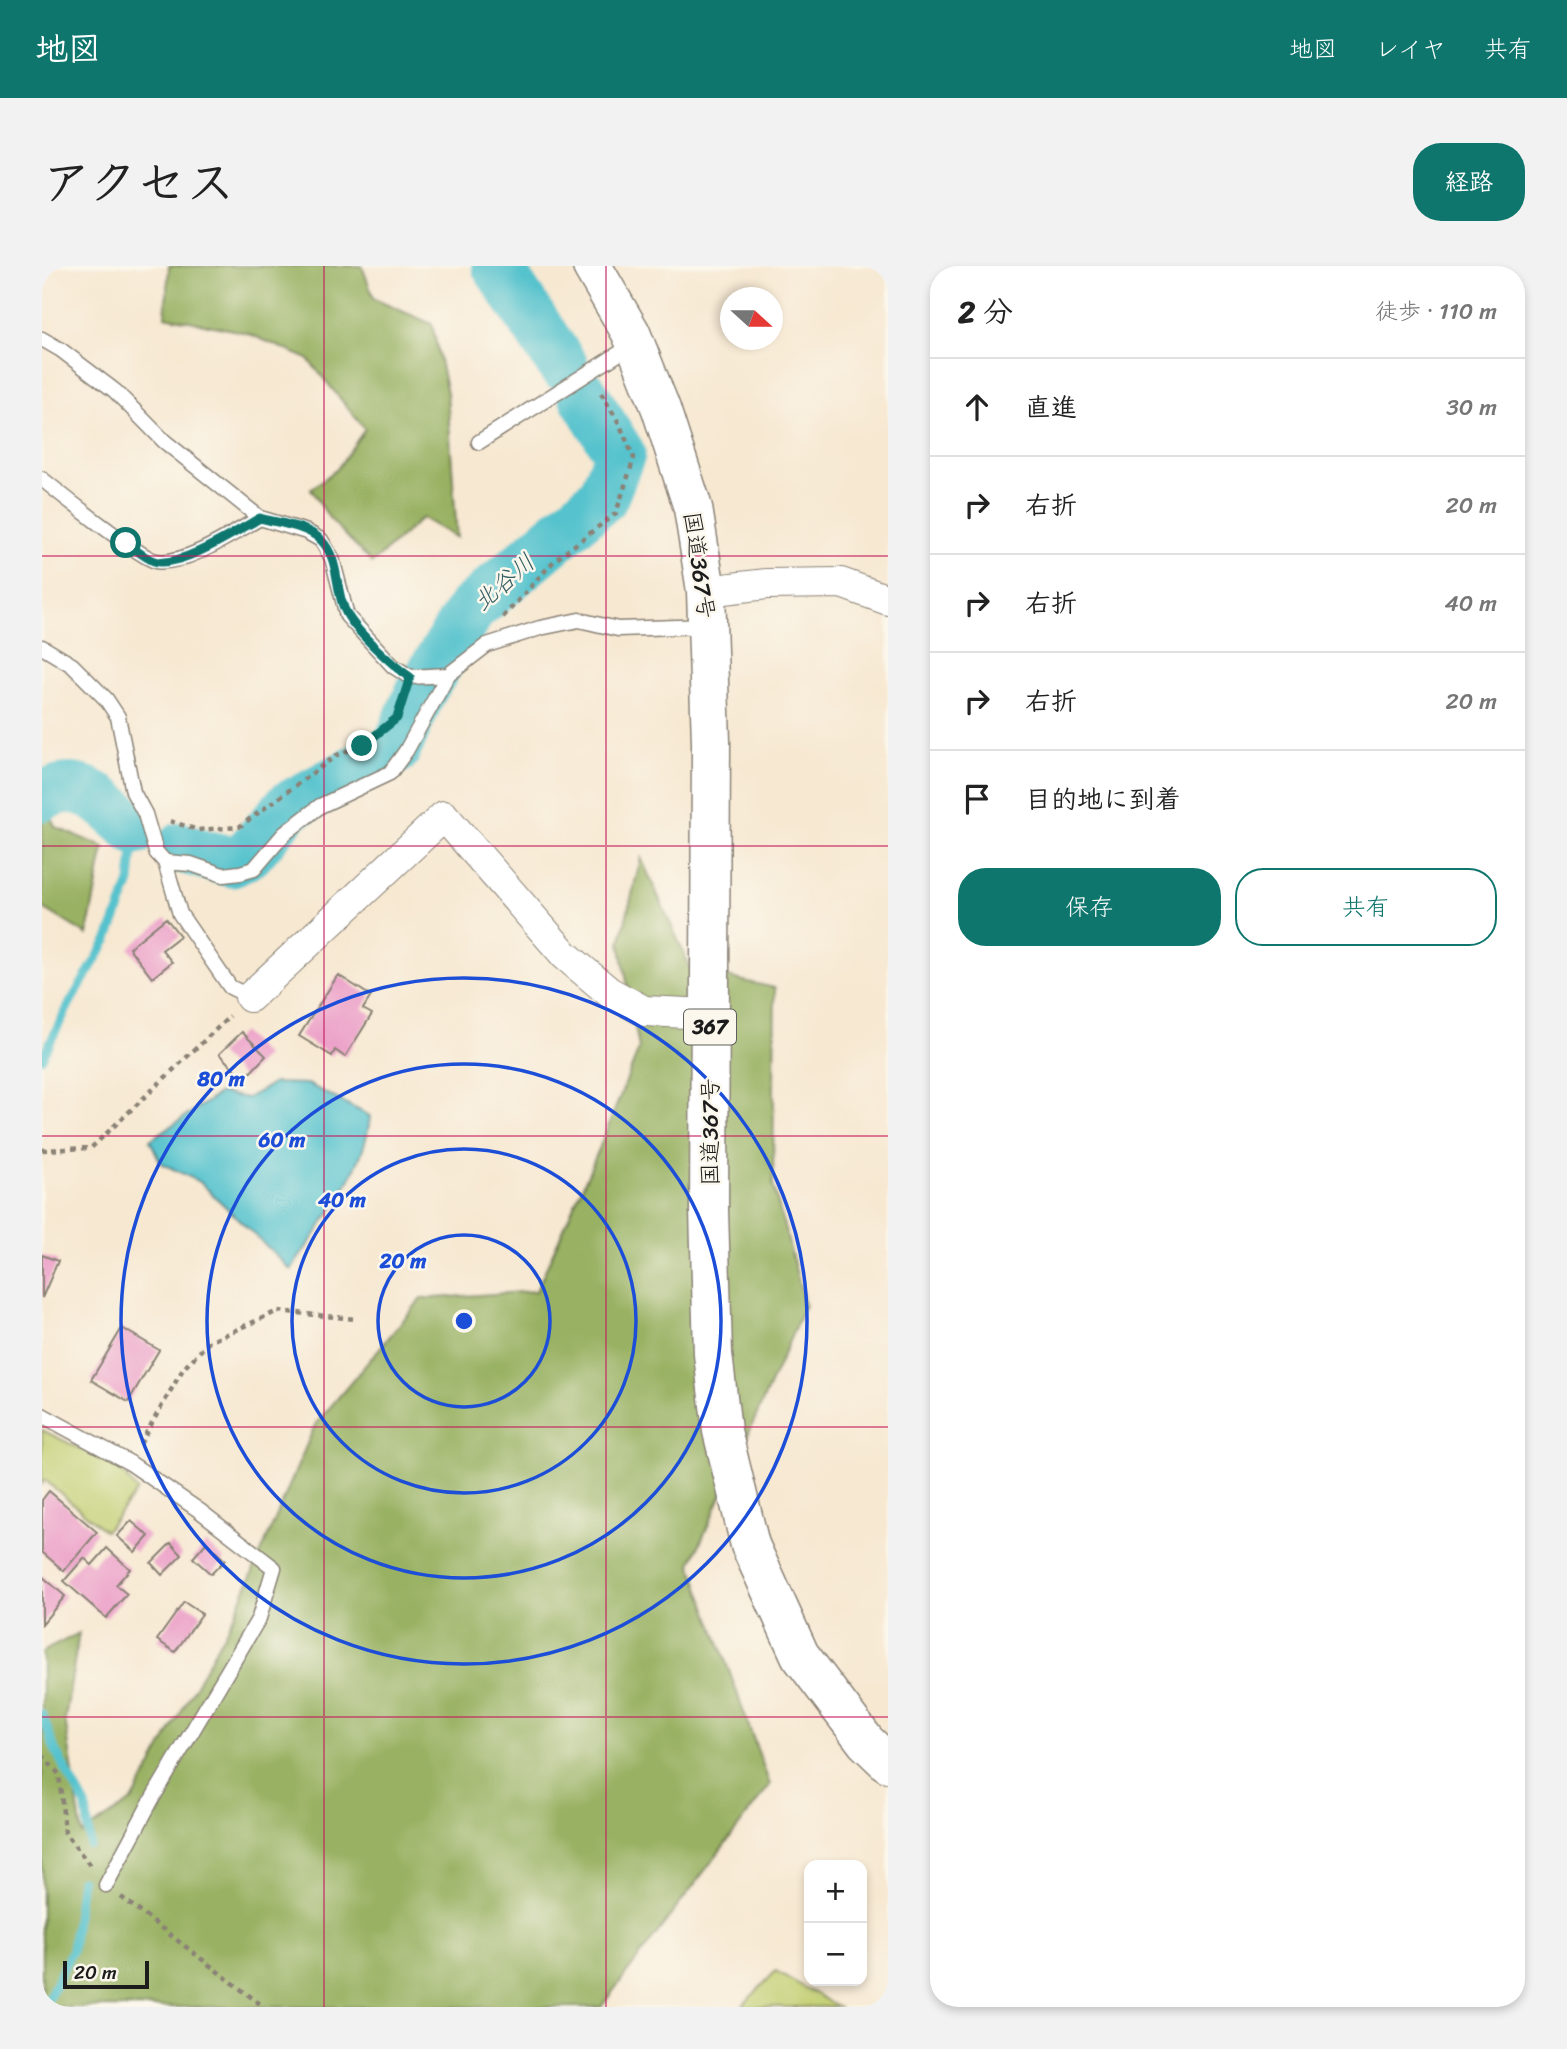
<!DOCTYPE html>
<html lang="ja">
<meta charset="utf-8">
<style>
:root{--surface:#fff;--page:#f2f2f2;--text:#222;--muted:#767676;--line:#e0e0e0;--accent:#0f766e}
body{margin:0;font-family:Sriracha,"Klee One",sans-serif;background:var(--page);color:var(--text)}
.controls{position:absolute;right:21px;bottom:21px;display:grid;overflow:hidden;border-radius:14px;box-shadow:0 4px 10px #0003}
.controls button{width:63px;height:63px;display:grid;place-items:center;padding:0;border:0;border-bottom:2px solid var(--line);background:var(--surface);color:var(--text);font:35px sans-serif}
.compass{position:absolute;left:678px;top:21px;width:63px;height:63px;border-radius:50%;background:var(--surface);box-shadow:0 4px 10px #0003;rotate:111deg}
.scale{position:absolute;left:21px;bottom:18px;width:86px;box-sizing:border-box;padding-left:7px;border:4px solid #1c1c1c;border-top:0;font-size:19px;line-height:24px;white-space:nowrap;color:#1c1c1c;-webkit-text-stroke:5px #fbf7ec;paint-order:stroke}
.stop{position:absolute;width:21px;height:21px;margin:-16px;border:5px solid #0f766e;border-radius:50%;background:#fff}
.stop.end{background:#0f766e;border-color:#fff;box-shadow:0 2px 7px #0008}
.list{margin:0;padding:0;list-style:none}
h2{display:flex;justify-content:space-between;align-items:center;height:91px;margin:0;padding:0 28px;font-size:30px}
h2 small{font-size:23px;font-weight:400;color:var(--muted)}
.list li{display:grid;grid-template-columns:46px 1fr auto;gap:21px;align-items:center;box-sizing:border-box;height:98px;padding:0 28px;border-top:2px solid var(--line)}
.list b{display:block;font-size:26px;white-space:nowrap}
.list em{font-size:23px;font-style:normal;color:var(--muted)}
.actions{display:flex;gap:14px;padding:21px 28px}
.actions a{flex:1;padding:16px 0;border:2px solid var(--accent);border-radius:28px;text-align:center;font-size:24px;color:var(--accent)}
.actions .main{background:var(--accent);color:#fff}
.icon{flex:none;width:38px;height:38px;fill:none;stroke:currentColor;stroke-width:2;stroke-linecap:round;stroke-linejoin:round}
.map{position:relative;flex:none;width:846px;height:1741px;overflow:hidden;border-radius:28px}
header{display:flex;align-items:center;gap:42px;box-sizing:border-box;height:98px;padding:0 35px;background:var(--accent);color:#fff}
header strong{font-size:33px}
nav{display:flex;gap:38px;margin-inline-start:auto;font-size:24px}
.intro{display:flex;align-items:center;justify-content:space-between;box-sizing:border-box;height:168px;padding:0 42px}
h1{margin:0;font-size:49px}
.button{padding:18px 32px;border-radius:28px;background:var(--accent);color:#fff;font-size:24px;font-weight:700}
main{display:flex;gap:42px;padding:0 42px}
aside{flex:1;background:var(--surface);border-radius:28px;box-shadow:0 4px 10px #0003}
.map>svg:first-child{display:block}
.green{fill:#c1ce6f;stroke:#6e7546;stroke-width:2}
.forest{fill:#98b162;stroke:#5a663f;stroke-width:2}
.water{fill:#55c2cd;stroke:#386f74;stroke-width:2}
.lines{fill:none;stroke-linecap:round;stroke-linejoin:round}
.stream{stroke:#55c2cd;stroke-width:9}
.river{stroke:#55c2cd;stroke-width:51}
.building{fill:#eb9bc6}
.lane-casing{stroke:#8a8276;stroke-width:17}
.street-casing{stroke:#8a8276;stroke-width:32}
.highway-casing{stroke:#8a8276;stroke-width:41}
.path{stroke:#8a8276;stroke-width:4.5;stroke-dasharray:5 5;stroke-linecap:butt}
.lane{stroke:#fff;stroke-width:14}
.street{stroke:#fff;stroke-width:30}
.highway{stroke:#fff;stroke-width:38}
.route{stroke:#0f766e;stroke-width:9}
.grid{fill:none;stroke:#c2185b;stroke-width:2;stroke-opacity:0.55}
.ring{fill:none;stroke:#1d4ed8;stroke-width:3.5}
.labels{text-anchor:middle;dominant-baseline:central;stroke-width:5;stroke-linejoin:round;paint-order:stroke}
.shield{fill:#fbf7ec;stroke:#5f5e5a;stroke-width:2}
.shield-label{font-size:21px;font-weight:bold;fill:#1c1c1c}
.street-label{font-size:23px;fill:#1c1c1c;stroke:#fbf7ec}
.water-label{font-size:24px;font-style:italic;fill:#335e63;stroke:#fbf7ec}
.centre{fill:#1d4ed8;stroke:#fbf7ec;stroke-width:3.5}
.ring-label{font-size:21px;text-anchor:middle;font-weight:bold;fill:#1d4ed8;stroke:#fbf7ec;stroke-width:5;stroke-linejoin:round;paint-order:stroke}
</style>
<header>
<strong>地図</strong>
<nav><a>地図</a><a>レイヤ</a><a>共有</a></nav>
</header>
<div class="intro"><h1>アクセス</h1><a class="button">経路</a></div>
<main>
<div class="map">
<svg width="846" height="1741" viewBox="0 0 846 1741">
<rect width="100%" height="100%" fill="#fbf7ec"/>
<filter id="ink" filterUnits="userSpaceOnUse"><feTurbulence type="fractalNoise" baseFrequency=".0143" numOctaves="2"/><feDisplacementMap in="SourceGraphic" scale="14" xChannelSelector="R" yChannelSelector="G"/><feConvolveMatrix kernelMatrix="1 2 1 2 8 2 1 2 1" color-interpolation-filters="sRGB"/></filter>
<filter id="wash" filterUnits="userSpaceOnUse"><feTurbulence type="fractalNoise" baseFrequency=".00686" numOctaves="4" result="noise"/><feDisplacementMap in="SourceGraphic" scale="28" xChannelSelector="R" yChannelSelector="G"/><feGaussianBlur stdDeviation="1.57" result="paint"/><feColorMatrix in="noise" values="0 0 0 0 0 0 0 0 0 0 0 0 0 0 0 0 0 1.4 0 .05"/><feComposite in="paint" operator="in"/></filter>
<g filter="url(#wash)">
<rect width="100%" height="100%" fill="#f7e8d1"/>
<path class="green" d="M0 1164 76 1201 95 1225 63 1265 3 1214 0 1218Z
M734 1705 796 1741H699Z"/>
<path class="forest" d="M127 0H320L332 33 390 58 405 127 415 272 380 252 330 297 287 252 269 223 295 203 323 163 266 93 205 67 123 50Z
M0 531 13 561 62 581 45 669 0 641Z
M599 592 649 703 733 722 731 919 763 1039 649 1298 728 1519 559 1741H0V1386L37 1367 23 1453 40 1568 90 1535 193 1348 273 1159 379 1033 494 1025 557 883 597 783 578 677Z"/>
<path class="water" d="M232 817 266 818 328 850C324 905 278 959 249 1004L158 916 119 897 108 874 178 827 205 832Z"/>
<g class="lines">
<path class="stream" d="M0 792 29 735 66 673 88 616 93 564
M0 1448 14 1486 44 1540 48 1579
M2 1741 30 1684 39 1614"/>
<path class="river" d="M455 0 521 100
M0 530C42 508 62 538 93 564
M139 582 190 596 207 587 247 540 354 483 379 425 429 343 561 231 578 188 541 128"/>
</g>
<g id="blocks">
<path class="building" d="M124 652 138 670 120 684 130 696 110 712 87 682Z
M296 709 329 730 321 743 330 748 303 791 293 784 290 790 257 770Z
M200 766 224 790 202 813 177 788Z
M0 989 16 995 0 1032Z
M80 1062 117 1084 86 1136 49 1114Z
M7 1225 55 1266 22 1305 0 1286V1234Z
M89 1255 107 1270 93 1286 75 1270Z
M129 1277 140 1289 120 1309 109 1297Z
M164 1277 183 1294 169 1308 151 1292Z
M65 1282 88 1303 74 1319 85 1328 64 1352 22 1315 42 1292 50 1299Z
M0 1310 23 1330 0 1358Z
M142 1336 160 1348 133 1386 115 1374Z"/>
</g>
</g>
<g filter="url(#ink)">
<use href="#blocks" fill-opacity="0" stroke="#8a8276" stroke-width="2"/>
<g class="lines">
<defs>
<path id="lane" d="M0 73 19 84 73 125 122 175 218 252 265 266 279 274 290 292 305 350 351 400 368 411 406 409
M437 176 592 78
M0 213C16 226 100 293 114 295 143 300 193 266 218 252
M0 381 30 399 64 433 76 451 91 526 103 548 114 586 123 596 149 598 181 609 198 607 212 603 242 568 278 540 348 507 364 485 406 409 445 379 498 362 537 354 576 363 665 360
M123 596 138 648 188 721 208 731
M0 1149 88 1197 158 1245 232 1302 217 1352 109 1535 64 1619"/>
<path id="street" d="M664 325 725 318 799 317 846 334
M208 731 402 550 523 689 567 726 602 745 668 748"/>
<path id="highway" d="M550 0 589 67 619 143 651 242 664 325 669 476 667 944 671 1088 680 1165 708 1279 758 1389 824 1476 846 1497"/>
</defs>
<use href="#lane" class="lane-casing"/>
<use href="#street" class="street-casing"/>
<use href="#highway" class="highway-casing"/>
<path class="path" d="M461 351 512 295 574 247 592 192 577 157 557 124
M128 555 156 564 197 561 295 489 320 479 355 452 362 428
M0 884 49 882 188 750
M98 1178 141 1103 167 1076 236 1045 313 1053
M0 1489 17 1508 23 1567 50 1602
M79 1631 222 1741"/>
<use href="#lane" class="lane"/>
<use href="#street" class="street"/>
<use href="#highway" class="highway"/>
</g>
</g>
<g class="lines" filter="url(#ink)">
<path class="route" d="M84 277C92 282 103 292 112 295 137 303 195 265 218 252 236 257 265 260 279 274 299 294 292 328 306 350 317 368 350 399 368 411L355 452 320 480"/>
</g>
<path class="grid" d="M282 0V1741M564 0V1741M0 290H846M0 580H846M0 870H846M0 1161H846M0 1451H846"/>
<g class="ring">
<circle cx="422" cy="1055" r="86"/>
<circle cx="422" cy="1055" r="172"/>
<circle cx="422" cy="1055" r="257"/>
<circle cx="422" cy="1055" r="343"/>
</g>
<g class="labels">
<rect class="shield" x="642" y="743.5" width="52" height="35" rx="5"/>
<g class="shield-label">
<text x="668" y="761">367</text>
</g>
<g class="street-label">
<text transform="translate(657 299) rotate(82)">国道367号</text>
<text transform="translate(668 866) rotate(-90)">国道367号</text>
</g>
<g class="water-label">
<text transform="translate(462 316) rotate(-41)">北谷川</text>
</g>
</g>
<circle cx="422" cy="1055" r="10" class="centre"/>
<g class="ring-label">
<text x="179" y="820">80 m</text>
<text x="240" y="881">60 m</text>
<text x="300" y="941">40 m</text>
<text x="361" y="1002">20 m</text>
</g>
</svg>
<div class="controls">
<button>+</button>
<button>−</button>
</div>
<svg class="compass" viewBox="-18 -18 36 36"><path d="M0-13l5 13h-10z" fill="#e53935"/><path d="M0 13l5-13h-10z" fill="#767676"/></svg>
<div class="scale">20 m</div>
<div class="stop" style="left:84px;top:277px"></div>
<div class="stop end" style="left:320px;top:480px"></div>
</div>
<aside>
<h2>2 分<small>徒歩 · 110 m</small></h2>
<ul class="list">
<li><svg class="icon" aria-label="ahead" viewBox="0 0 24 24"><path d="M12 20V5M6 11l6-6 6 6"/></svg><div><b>直進</b></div><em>30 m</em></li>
<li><svg class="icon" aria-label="right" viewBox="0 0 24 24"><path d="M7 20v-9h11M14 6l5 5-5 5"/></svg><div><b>右折</b></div><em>20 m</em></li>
<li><svg class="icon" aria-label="right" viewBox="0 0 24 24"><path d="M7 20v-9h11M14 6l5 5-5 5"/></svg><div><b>右折</b></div><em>40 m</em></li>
<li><svg class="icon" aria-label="right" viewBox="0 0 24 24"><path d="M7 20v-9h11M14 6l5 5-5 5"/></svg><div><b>右折</b></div><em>20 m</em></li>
<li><svg class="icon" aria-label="arrive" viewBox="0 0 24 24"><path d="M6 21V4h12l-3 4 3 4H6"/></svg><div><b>目的地に到着</b></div></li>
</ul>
<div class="actions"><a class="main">保存</a><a>共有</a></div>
</aside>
</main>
